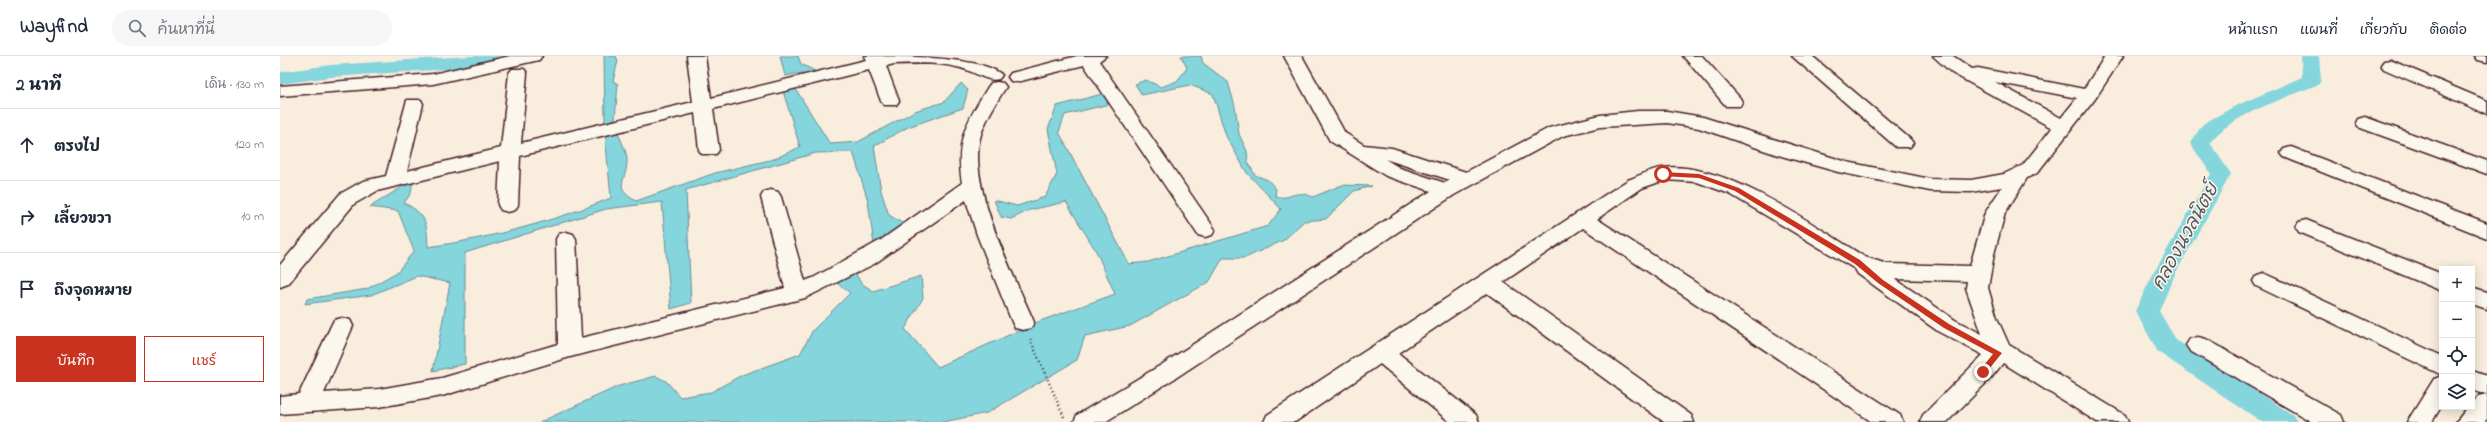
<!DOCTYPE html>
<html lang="th">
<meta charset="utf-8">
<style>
:root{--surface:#fff;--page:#f6f6f7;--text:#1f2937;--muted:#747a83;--line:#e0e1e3;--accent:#c8321e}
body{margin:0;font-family:"Indie Flower","Playpen Sans Thai",sans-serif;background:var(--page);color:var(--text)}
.controls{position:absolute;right:12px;bottom:12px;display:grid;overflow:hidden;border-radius:0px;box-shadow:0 2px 10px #0003}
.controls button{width:36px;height:36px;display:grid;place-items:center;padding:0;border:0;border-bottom:1px solid var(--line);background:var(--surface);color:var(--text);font:20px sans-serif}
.stop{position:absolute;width:12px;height:12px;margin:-9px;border:3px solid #c8321e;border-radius:50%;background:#fff}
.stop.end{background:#c8321e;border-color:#fff;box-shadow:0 1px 4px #0008}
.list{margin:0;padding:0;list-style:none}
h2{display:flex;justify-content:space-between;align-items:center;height:52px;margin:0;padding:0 16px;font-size:17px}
h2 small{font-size:13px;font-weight:400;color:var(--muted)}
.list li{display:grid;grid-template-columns:26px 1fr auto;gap:12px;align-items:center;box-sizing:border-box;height:72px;padding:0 16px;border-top:1px solid var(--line)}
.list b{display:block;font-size:15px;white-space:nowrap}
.list em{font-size:13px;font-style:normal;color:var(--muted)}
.actions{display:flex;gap:8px;padding:12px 16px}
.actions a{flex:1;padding:9px 0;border:1px solid var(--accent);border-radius:0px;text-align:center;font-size:14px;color:var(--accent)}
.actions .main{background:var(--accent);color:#fff}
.icon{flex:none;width:22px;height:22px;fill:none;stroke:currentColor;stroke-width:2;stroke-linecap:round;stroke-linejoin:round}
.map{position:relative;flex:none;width:2207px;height:366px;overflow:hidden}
header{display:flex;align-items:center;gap:24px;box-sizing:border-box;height:56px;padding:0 20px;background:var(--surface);border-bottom:1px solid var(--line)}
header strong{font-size:19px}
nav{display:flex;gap:22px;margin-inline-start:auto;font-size:14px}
.search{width:280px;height:36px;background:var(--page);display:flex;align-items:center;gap:10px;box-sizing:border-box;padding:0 14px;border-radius:22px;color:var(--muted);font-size:15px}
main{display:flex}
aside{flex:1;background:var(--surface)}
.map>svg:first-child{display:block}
.water{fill:#84d5dc;stroke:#6d8c95}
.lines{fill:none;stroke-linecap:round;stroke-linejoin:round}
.canal{fill:#84d5dc;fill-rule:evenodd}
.street-casing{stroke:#4a1f2b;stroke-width:3}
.path{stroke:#4a1f2b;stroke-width:2.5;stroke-dasharray:1 3;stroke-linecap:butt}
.street{fill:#fbf7ec;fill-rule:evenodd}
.route{fill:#c8321e}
.labels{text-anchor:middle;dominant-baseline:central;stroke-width:3;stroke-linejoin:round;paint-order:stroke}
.water-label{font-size:19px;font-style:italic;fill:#5b5660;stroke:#fbf7ec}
</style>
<header>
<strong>Wayfind</strong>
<div class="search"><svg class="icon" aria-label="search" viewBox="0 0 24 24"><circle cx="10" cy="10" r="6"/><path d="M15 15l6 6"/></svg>ค้นหาที่นี่</div>
<nav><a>หน้าแรก</a><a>แผนที่</a><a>เกี่ยวกับ</a><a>ติดต่อ</a></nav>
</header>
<main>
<aside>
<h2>2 นาที<small>เดิน · 130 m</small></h2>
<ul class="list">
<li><svg class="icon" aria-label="ahead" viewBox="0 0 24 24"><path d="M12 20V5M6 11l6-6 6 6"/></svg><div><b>ตรงไป</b></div><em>120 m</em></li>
<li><svg class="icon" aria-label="right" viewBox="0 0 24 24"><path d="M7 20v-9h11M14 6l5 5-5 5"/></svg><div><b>เลี้ยวขวา</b></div><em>10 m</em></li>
<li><svg class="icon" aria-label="arrive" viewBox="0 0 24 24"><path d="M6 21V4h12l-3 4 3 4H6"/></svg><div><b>ถึงจุดหมาย</b></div></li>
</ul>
<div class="actions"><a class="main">บันทึก</a><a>แชร์</a></div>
</aside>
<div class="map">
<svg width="2207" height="366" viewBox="0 0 2207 366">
<rect width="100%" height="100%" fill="#f9eedd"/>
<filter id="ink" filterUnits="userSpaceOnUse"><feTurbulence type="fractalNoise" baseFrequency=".025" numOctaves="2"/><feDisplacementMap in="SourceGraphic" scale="8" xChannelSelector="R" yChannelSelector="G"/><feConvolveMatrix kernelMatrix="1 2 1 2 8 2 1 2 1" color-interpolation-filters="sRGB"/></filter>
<g filter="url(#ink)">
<path class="water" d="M324 0H336L338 5 333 25 338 28 335 63 325 67Z
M500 0H518L521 8 535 15 505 20Z
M901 0H921L923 7 948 26 955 50 959 78 967 95 968 106 975 119 988 124 996 133 995 140C1012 145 1013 132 1033 141L1062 129 1092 130 1074 135 1046 163 1024 165 1004 184 965 202H943L929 226 850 270 805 280 797 304 707 357 663 366H260L339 330 376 320 386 325 400 341 431 336 462 319 520 298 533 274 570 237 558 228 547 215 594 189 588 145 573 96 536 97 406 134 411 247 391 253 382 146 326 153 185 197V308L153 315 170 227 137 220 91 239 25 248 27 243 87 233 117 216 134 195 118 155 90 151 133 124 131 137 124 147C147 158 147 168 148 191 211 182 272 166 331 142L325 78 337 74C340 83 347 95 347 104 348 124 331 131 356 145L435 117 494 103 520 91 503 35 515 32 550 88 578 86 635 55 664 46 681 27 688 34 683 52 628 71 594 90 601 135 609 159 622 167 659 153 575 217 581 227 593 235 641 220 643 242 625 273 658 311 760 265 835 238 816 195 786 146 750 154 731 163 721 161 714 144 737 150 765 141 777 118 768 73 777 50 822 38 833 47 785 59 779 76 849 208 868 206 988 170 1001 153 967 117 946 80 933 38 910 29 862 39 855 28 866 24 881 31 897 25 907 12Z"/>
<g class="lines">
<path class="canal" d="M190 0H223L220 4 198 11 51 21 0 28V16L51 9Z
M2021 0H2039L2041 24 2039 28C2007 42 1949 59 1930 87L1951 118 1895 218 1879 255 1896 284 2013 359 2017 366H1982L1878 296 1855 255 1873 218 1931 118 1910 87 1923 68 1953 51 2022 21Z"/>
<defs>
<path id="street" d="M230 0H262L259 4 153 28 0 40V30L153 18Z
M407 0H425L431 42 586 4 584 0C613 0 704 0 722 19L719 23C708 26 698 18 687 14 664 6 638 7 614 8L606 10 619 45 616 49H604L601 45 589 14 433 53 439 94 436 98H422L419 94 415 57 240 100 238 149 235 154 228 156 221 154 218 149 220 105 97 135 74 148 8 228 0 231V209L60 138 83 125 106 120 127 44H141L143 48 127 115 221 92 229 17 232 13H244L247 17 241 87 413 46Z
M797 0H826L819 5 932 169 935 174 932 179 925 181 918 179 804 9 737 26 731 25 728 21 731 17Z
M1004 0H1022L1065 77 1084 89 1112 92 1186 116 1269 72 1320 59 1358 55H1387L1423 61 1567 106 1650 123 1691 124 1724 118 1743 109 1772 72 1672 17 1653 0H1673L1692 13 1698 12 1804 33 1825 0H1843L1815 43 1757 117 1747 122 1725 157 1714 198 1708 232 1717 262 1729 289 1845 359 1848 366H1817L1723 307 1711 322 1667 366H1640L1643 359 1703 299 1659 276 1578 218 1575 213 1450 138 1417 126 1385 124 1362 132 1317 163 1620 359 1623 366H1592L1303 172 1223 226 1411 359 1414 366H1384L1207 237 1118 297 1196 359 1199 366H1170L1100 308 1015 366H984L987 359 1348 124C1359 120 1371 113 1382 112 1445 104 1532 169 1585 201L1607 208 1690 210 1705 157 1722 131 1691 136 1650 135 1558 116 1498 99 1419 72 1387 67 1320 71 1283 80 1174 139 897 321 825 366H794L797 359 881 309 1151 135 1106 120 1050 85ZM1715 26 1797 42 1781 62ZM1105 103 1170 124 1165 127 1120 112ZM1615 223 1687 225 1686 232 1702 278 1675 264Z
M1403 0H1422L1460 42 1462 46 1460 50H1446Z
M1512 0H1532L1630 83 1633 87 1630 91H1616Z
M2195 0H2207V6L2198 4Z
M2110 4 2207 45V58L2104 13 2101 9 2104 5Z
M717 26 723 27 726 31C716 47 705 64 700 82 688 132 734 219 754 266L751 272 743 274 735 272 732 266 697 179 686 144 594 208 525 242 290 301 162 340 99 351 0 358V340L19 338 51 270 54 264 62 262 70 264 73 270 44 337 99 333 162 322 278 288 276 183 279 178 286 176 293 178 296 183 301 282 505 232 481 141 484 136 491 134 498 136 501 141 525 225 533 222 601 184 682 127C675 86 686 66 708 31L711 27Z
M2085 61 2207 105V118L2078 71 2076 67 2078 63Z
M2011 91 2207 167V182L2004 101 2001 97 2004 93Z
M2026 164 2162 218V235L2019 176 2016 171 2019 166Z
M1984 217 2162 300V319L1976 230 1973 225 1976 220Z
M2192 231 2207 236V253L2192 248Z
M1918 281 1926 283 2061 359 2064 366H2032L1910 295 1906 289 1910 283Z
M2192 315 2207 320V363L2204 366H2176L2188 351H2192V347L2198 341 2207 339 2192 334Z
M2162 320V349L2152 366H2127L2154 323Z"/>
</defs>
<use href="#street" class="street-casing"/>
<path class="path" d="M750 283 784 361"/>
<use href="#street" class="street"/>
</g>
</g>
<path class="route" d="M1383 116 1419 118 1459 132 1580 204 1603 224 1669 268 1722 297 1705 318H1700V314L1713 298 1664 272 1598 227 1575 208 1455 135 1419 122 1381 120Z"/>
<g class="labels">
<g class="water-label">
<text transform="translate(1906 181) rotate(-61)">คลองนวลนิตย์</text>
</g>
</g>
</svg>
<div class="controls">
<button>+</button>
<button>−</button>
<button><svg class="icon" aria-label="locate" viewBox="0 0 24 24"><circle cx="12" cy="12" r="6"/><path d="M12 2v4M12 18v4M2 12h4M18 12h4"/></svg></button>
<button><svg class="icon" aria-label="layers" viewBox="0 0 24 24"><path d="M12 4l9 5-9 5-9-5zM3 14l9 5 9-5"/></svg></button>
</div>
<div class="stop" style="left:1383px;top:118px"></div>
<div class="stop end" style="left:1703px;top:316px"></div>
</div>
</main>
